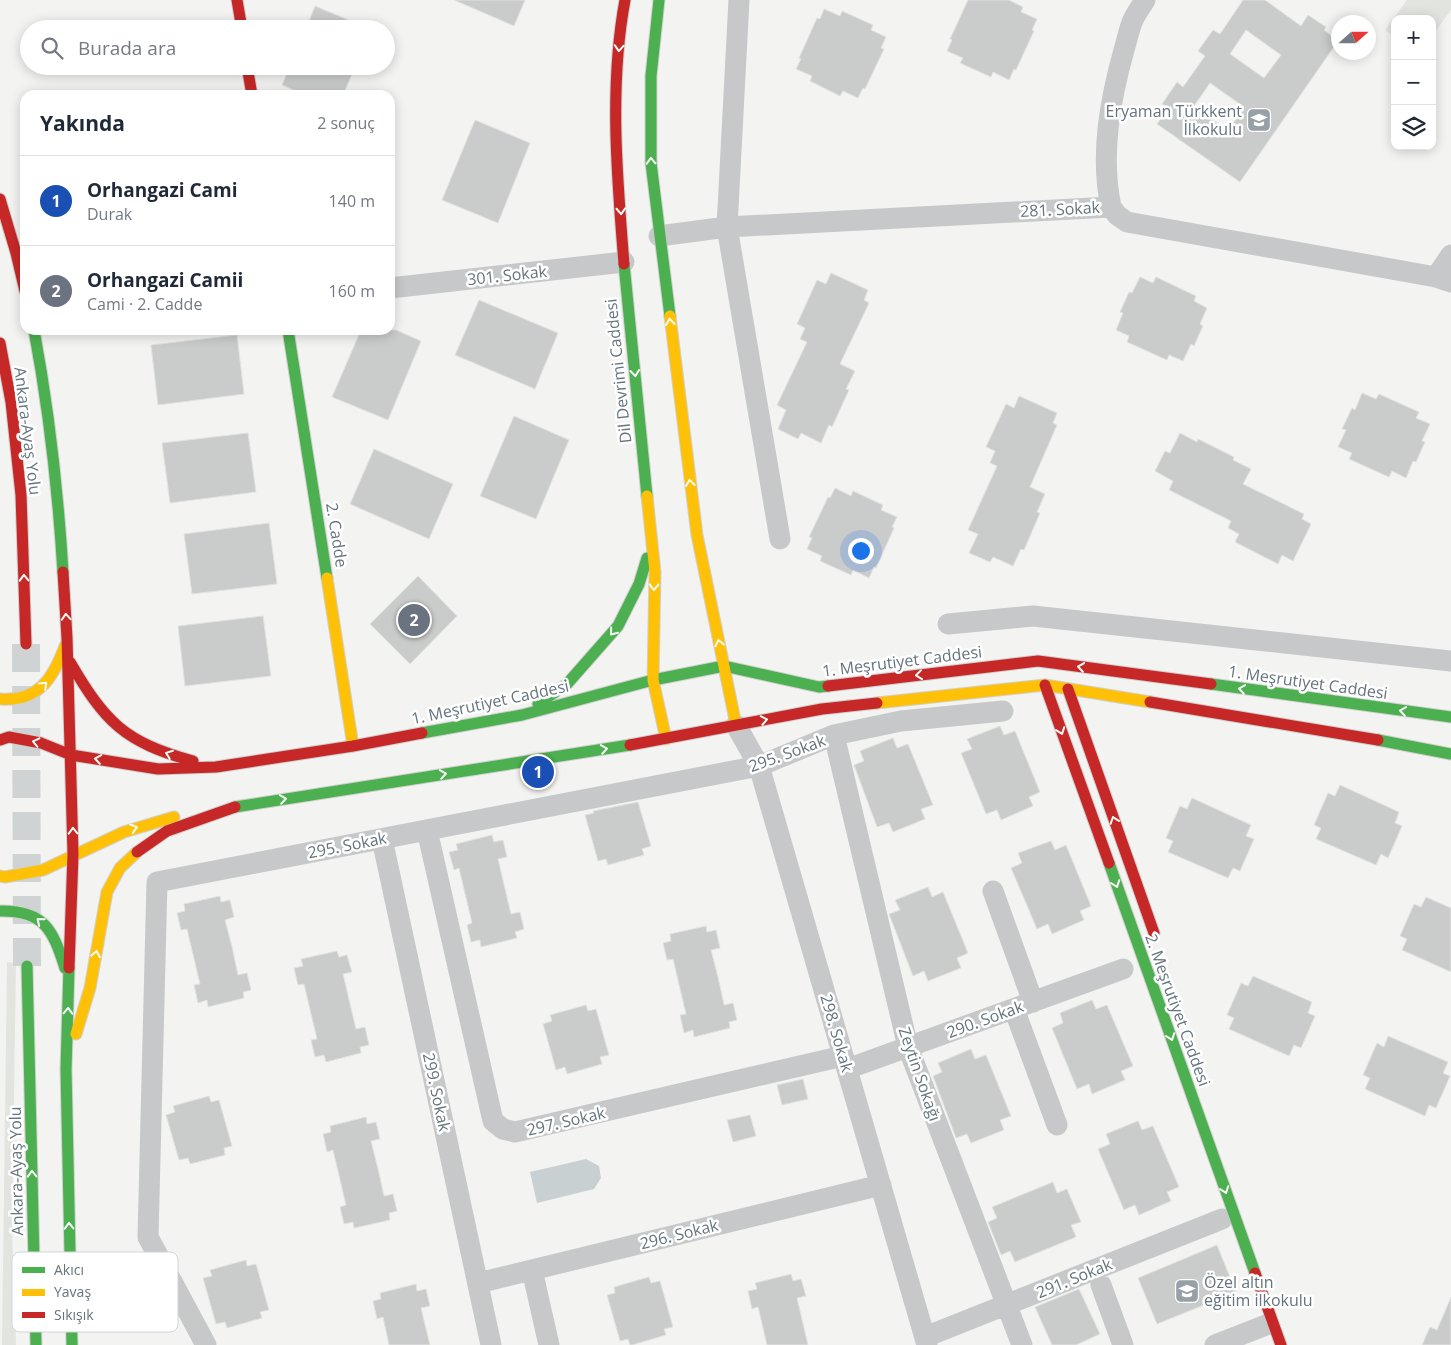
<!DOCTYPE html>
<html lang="tr">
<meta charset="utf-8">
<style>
:root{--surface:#fff;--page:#f2f2f3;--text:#1f2937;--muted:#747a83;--line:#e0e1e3;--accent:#ea580c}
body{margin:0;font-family:"Open Sans",sans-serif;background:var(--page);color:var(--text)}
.controls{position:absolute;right:15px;top:15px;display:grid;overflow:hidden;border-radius:10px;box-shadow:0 2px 12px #0003}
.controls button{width:45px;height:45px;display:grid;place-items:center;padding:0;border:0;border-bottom:1px solid var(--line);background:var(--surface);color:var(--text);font:25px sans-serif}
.compass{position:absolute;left:1331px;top:15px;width:45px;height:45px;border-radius:50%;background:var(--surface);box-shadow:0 2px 12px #0003;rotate:69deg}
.you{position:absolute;left:860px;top:550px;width:18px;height:18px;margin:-12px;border:4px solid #fff;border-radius:50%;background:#1a73e8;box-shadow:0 0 0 8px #1a73e833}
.badge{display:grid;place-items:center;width:32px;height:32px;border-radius:50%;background:var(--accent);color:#fff;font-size:16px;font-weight:700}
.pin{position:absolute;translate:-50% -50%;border:2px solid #fff;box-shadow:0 1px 5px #0006}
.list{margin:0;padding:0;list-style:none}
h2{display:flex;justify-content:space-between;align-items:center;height:65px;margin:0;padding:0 20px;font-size:21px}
h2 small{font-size:16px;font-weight:400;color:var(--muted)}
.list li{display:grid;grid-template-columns:32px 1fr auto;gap:15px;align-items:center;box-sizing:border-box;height:90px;padding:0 20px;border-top:1px solid var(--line)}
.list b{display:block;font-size:19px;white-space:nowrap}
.list p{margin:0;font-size:16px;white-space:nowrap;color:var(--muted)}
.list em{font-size:16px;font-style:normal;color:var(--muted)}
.icon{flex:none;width:28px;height:28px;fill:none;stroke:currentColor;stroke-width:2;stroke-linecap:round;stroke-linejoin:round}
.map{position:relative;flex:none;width:1451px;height:1345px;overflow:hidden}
.search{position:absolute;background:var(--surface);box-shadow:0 2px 12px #0003;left:20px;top:20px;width:375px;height:55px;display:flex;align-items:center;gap:12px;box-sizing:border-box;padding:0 18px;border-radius:28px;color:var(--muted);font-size:19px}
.panel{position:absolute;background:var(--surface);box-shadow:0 2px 12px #0003;left:20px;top:90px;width:375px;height:245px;border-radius:15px}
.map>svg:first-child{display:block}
.green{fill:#e2e5df}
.water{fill:#c8d0d2}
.building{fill:#cacbcb;stroke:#e2e2e1;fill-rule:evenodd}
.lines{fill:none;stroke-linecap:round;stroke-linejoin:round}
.highway-tunnel{stroke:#d0d3d4;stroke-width:28;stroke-dasharray:28 14;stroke-linecap:butt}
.fast-casing{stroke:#d0d0d0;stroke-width:13}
.slow-casing{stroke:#d0d0d0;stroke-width:13}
.jam-casing{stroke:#d0d0d0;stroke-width:13}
.street{stroke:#c7c8c9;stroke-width:21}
.fast{stroke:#4caf50;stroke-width:11}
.slow{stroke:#ffc107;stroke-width:11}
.jam{stroke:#c62828;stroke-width:11}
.oneway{stroke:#f6fbf6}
.labels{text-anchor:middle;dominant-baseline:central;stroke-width:5;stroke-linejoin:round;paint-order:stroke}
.poi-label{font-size:16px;fill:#65747e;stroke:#fff;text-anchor:end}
.street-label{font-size:16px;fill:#65747e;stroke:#fff}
.key{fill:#fff;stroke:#d1d5d8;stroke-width:1}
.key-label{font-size:14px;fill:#65747e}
</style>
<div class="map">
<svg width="1451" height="1345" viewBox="0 0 1451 1345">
<rect width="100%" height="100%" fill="#f3f3f1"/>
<path class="green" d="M1407 0H1451V10L1432 36V19H1395V37L1385 30Z
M7 962 16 963 12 1230 16 1345H2Z"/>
<path class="water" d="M586 1159 599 1166 601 1178 594 1189 537 1203 530 1172Z"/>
<path class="building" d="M454 0H525L514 26Z
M968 0H1009L1023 7 1021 12 1037 19 1032 30 1034 31 1016 70 1014 69 1009 80 993 72 991 77 960 63 963 58 947 51 952 40 950 39Z
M1243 0H1265L1301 26 1308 15 1326 27 1324 30 1338 41 1240 182 1157 124 1168 108 1162 104 1177 82 1183 87 1205 56 1198 51 1213 30 1220 34ZM1246 30 1281 55 1264 78 1230 54ZM1210 83 1244 107 1228 131 1194 106Z
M315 6 370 29H306Z
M824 9 840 16 842 11 873 25 871 30 886 37 881 48 884 49 865 89 863 88 858 98 843 91 840 96 810 81 812 76 796 69 801 59 799 58 817 18 820 19Z
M290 66H340L353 72 343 95H305L282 85Z
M475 120 530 143 498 223 442 200Z
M831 273 868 290 864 300 869 303 840 364 855 371 846 389 849 390 832 427 829 425 821 443 801 433 798 439 778 429 786 410 777 405 807 342 800 339 805 328 797 324 817 280 826 284Z
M1140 277 1153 283 1156 277 1196 296 1194 301 1207 308 1200 324 1203 326 1194 346 1191 344 1183 361 1169 355 1167 360 1127 342 1129 336 1116 330 1123 313 1120 312 1129 292 1132 293Z
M479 300 558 333 535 389 455 355Z
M361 330H396L421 341 388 420 332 397Z
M237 335 244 394 158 405 151 345Z
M1362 393 1376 399 1379 394 1419 412 1416 418 1430 424 1422 441 1425 442 1416 462 1413 461 1406 478 1392 471 1389 477 1349 459 1352 453 1338 447 1346 430 1342 429 1352 408 1355 410Z
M1019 396 1057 413 1053 423 1057 425 1030 487 1045 494 1037 512 1040 513 1024 550 1021 549 1013 566 993 557 990 562 969 553 978 534 968 530 997 466 990 463 995 451 986 447 1006 404 1014 408Z
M514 416 569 440 536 519 480 496Z
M248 433 256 492 170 503 162 443Z
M1180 433 1197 442 1198 439 1234 457 1233 460 1251 469 1243 484 1304 514 1302 519 1311 524 1293 561 1282 555 1278 564 1235 542 1239 534 1228 528 1231 521 1169 490 1173 481 1155 471 1165 451 1170 453Z
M374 449 453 484 429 539 350 504Z
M835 488 851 496 853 491 883 505 881 510 897 517 892 527 894 528 876 568 874 567 869 578 853 570 851 575 820 561 822 556 807 549 812 538 809 537 828 497 830 498Z
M269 523 277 584 192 594 184 534Z
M418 576 457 616 410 664 370 624Z
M263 616 271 676 185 686 178 626Z
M1000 726 1004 735 1015 731 1040 792 1029 797 1033 806 1001 820 997 810 986 814 961 753 972 749 967 739Z
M893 738 897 748 908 744 933 805 921 809 925 819 893 832 889 823 877 827 854 765 864 761 860 751Z
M1340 785 1399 812 1395 823 1402 826 1388 858 1381 854 1376 865 1316 839 1321 828 1314 825 1328 793 1335 796Z
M1192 798 1251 825 1246 836 1254 839 1240 871 1233 868 1228 878 1168 852 1173 841 1166 838 1180 806 1187 809Z
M638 802 651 846 642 849 644 855 608 865 606 859 598 861 585 815 594 813 593 811Z
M492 835 494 842 503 840 507 857 498 859 511 914 520 912 524 929 515 932 517 938 481 947 480 940 471 942 467 925 472 923 459 868 454 870 449 852 458 850 456 844Z
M1051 841 1055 850 1066 845 1091 906 1080 911 1084 920 1052 934 1048 924 1037 929 1011 868 1022 863 1018 853Z
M928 887 932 897 943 892 968 953 957 958 961 968 928 981 924 971 913 976 889 914 900 910 895 900Z
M220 896 221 902 230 900 234 917 225 920 232 947 238 975 247 973 251 990 243 992 244 998 208 1007 207 1000 198 1003 194 985 200 984 187 929 181 930 177 913 185 911 184 904Z
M1426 897 1451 908V972L1402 950 1407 939 1400 936 1414 904 1421 907Z
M706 926 707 932 716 930 720 948 711 950 718 977 724 1005 733 1003 737 1020 729 1022 730 1028 694 1037 693 1030 684 1033 680 1015 686 1014 673 959 667 960 663 943 671 941 670 934Z
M337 951 339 957 347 955 352 972 343 974 356 1029 365 1027 369 1045 360 1047 361 1053 326 1062 324 1055 315 1057 311 1040 317 1039 304 984 298 985 294 968 303 966 301 959Z
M1253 976 1312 1002 1308 1013 1315 1016 1301 1048 1294 1045 1289 1056 1229 1029 1234 1018 1227 1015 1241 983 1248 986Z
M1092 1000 1096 1009 1107 1005 1133 1066 1121 1071 1125 1080 1092 1094 1089 1084 1077 1089 1052 1028 1063 1023 1060 1013Z
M586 1005 588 1011 596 1009 609 1055 600 1057 602 1064 567 1074 565 1067 556 1070 543 1024 552 1021 550 1015Z
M1388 1036 1448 1062 1443 1073 1450 1076 1436 1108 1429 1105 1425 1116 1365 1089 1370 1078 1363 1075 1377 1043 1384 1047Z
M971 1049 975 1059 986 1055 1011 1116 1000 1120 1004 1130 971 1143 967 1134 956 1138 933 1076 942 1072 938 1063Z
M803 1079 808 1099 782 1105 777 1085Z
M209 1096 211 1102 219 1100 232 1146 224 1148 225 1155 190 1164 188 1158 179 1160 166 1115 175 1112 173 1106Z
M750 1115 756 1136 733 1142 727 1120Z
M366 1117 367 1124 376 1122 380 1139 371 1141 378 1169 384 1196 393 1194 397 1211 389 1213 390 1220 354 1228 353 1222 344 1224 340 1207 346 1205 333 1150 327 1152 323 1134 331 1132 330 1126Z
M1138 1121 1142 1130 1153 1126 1179 1187 1167 1192 1171 1201 1139 1215 1135 1205 1124 1210 1098 1149 1110 1144 1106 1134Z
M1053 1182 1057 1193 1067 1189 1081 1222 1071 1225 1076 1237 1015 1262 1010 1251 1001 1255 988 1222 997 1218 992 1207Z
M1217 1245 1236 1292 1157 1324 1138 1278Z
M246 1260 247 1266 256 1264 269 1310 260 1312 262 1318 227 1328 225 1322 216 1324 203 1278 212 1276 210 1270Z
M791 1274 793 1281 801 1279 806 1296 797 1298 808 1345H767L758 1307 752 1309 748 1291 757 1289 755 1283Z
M649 1277 651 1283 660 1281 673 1327 664 1329 666 1335 632 1345H630L628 1339 620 1341 607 1295 615 1293 614 1287Z
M416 1284 417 1291 426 1289 430 1306 421 1308 430 1345H389L383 1317 377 1319 373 1301 381 1299 380 1293Z
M1079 1289 1100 1334 1076 1345H1052L1035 1307Z
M1451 1297V1345H1422L1430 1327 1437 1330Z"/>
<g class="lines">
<path class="highway-tunnel" d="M26 644 27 966"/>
<defs>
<path id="fast" d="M659 0 651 76V163L670 316
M624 264 647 496
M34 330C49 410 58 491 63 572
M288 330 327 578
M1211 684 1451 717
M538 704 567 684 618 626 639 584 647 558
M422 733 522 715 653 680 724 666 819 687 828 686
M1378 740 1451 754
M235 807 630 745
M1109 863 1255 1273
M0 911C44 910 53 930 65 968
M27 966 36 1345
M69 968 66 1069 72 1345"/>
<path id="slow" d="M670 316 697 535 736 725
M647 496 655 572 653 680 666 739
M327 578 353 746
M0 699C38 702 53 679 65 646
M877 703 1045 685 1150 702
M0 876 5 877 43 870 124 832 174 817
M76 1034 90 988 107 892 120 868 137 852"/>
<path id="jam" d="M237 0 242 29
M247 66 252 95
M0 199 16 253 25 291
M624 264C617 177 609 86 625 0
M0 343 11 402 21 495 26 644
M63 572 67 638 73 854 69 968
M70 662C105 722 124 742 193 761
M1045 685 1109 863
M828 686 1038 661 1211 684
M1068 689 1154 933
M1150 702 1378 740
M0 740 9 737 41 743 71 755 158 769 216 767
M630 745 822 709 877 703
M216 767 353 746 422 733
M137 852 167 831 235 807
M1255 1273 1281 1345"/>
</defs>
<use href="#fast" class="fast-casing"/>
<use href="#slow" class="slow-casing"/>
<use href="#jam" class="jam-casing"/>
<path class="street" d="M739 0 727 227 780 539
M1111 207C1100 155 1110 100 1124 50 1127 40 1129 29 1133 20 1136 13 1141 7 1145 0
M659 236 727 227 1111 207 1117 215 1127 222 1436 277 1451 282
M1436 277 1451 255
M390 288 624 262
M948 624 1033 616 1451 661
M736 725 759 766 927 1345
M834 735 908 1047 1022 1345
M427 830 493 1121 503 1129 515 1132 843 1056
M382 839 491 1345
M993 891 1033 1002
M1014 1009 1057 1125
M847 1069 1123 969
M532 1270 549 1345
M478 1283 881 1185
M1101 1285 1123 1345
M925 1337 1222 1219
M206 1345 148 1237 157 882 759 766 834 735 901 721 1003 711
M1215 1345 1266 1325"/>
<use href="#fast" class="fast"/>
<use href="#slow" class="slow"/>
<use href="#jam" class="jam"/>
</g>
<defs><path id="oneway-chevron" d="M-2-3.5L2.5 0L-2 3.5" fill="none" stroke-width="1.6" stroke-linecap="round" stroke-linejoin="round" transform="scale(1.25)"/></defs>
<g class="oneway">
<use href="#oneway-chevron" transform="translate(619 48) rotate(94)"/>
<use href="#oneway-chevron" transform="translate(651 161) rotate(-92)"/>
<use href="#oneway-chevron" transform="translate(621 211) rotate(87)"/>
<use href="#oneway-chevron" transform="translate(670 322) rotate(-97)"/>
<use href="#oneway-chevron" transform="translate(635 373) rotate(84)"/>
<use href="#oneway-chevron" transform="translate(690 483) rotate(-97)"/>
<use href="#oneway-chevron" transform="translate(24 578) rotate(-92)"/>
<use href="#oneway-chevron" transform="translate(654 587) rotate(91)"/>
<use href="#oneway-chevron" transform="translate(66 617) rotate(-94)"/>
<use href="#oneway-chevron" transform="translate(613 632) rotate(129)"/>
<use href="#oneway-chevron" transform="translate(719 643) rotate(-102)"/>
<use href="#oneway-chevron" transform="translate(1081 667) rotate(-172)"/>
<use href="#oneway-chevron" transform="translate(919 675) rotate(173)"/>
<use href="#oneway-chevron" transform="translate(44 685) rotate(-44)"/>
<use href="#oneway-chevron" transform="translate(1242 689) rotate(-172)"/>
<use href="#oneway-chevron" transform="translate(1403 711) rotate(-172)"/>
<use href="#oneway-chevron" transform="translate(764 720) rotate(-11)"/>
<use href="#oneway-chevron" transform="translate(1061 731) rotate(70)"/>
<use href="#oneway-chevron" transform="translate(36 742) rotate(-167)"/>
<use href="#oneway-chevron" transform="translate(604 749) rotate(-9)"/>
<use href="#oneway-chevron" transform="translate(169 754) rotate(-159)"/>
<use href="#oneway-chevron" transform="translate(98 759) rotate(-171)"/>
<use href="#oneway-chevron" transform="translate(443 774) rotate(-9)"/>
<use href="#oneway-chevron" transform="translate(283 799) rotate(-9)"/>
<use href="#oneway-chevron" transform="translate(1114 820) rotate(-109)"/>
<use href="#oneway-chevron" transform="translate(134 828) rotate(-17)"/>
<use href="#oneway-chevron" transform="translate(73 831) rotate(-91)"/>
<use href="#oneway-chevron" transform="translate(1116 884) rotate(70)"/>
<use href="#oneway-chevron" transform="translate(40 921) rotate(-141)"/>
<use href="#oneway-chevron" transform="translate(96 954) rotate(-80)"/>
<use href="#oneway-chevron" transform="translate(68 1011) rotate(-88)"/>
<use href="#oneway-chevron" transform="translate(1171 1037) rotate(70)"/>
<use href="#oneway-chevron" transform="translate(32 1174) rotate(-91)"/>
<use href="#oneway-chevron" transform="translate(1225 1190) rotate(70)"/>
<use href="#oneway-chevron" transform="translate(69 1226) rotate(-91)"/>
</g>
<defs>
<symbol id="school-square" viewBox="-11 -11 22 22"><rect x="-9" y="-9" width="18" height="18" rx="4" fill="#97a0a6" stroke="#fff"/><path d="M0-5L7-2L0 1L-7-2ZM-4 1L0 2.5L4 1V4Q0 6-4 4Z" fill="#fff"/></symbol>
</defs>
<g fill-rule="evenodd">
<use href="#school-square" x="1245" y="106" width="28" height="28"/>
<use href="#school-square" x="1173" y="1277" width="28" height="28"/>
</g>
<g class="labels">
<g class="poi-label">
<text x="1242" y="111">Eryaman Türkkent<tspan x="1242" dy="18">İlkokulu</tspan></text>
<text x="1204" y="1282" text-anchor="start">Özel altın<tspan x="1204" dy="18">eğitim ilkokulu</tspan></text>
</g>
<g class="street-label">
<text transform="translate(1060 209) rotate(-3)">281. Sokak</text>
<text transform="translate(507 275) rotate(-6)">301. Sokak</text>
<text transform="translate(618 371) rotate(-96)">Dil Devrimi Caddesi</text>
<text transform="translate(28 431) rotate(83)">Ankara-Ayaş Yolu</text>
<text transform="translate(337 535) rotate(81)">2. Cadde</text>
<text transform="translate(902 661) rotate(-7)">1. Meşrutiyet Caddesi</text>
<text transform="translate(1308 682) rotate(8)">1. Meşrutiyet Caddesi</text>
<text transform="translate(490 702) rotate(-12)">1. Meşrutiyet Caddesi</text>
<text transform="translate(787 753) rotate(-20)">295. Sokak</text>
<text transform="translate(347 845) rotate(-11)">295. Sokak</text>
<text transform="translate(1178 1010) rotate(70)">2. Meşrutiyet Caddesi</text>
<text transform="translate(985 1019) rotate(-20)">290. Sokak</text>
<text transform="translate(837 1033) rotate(74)">298. Sokak</text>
<text transform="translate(920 1074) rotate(71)">Zeytin Sokağı</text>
<text transform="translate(437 1092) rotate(78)">299. Sokak</text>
<text transform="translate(566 1121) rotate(-13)">297. Sokak</text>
<text transform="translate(16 1171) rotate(-91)">Ankara-Ayaş Yolu</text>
<text transform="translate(679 1234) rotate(-14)">296. Sokak</text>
<text transform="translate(1074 1278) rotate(-22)">291. Sokak</text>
</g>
</g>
<rect x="12" y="1252" width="166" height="80" rx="8" class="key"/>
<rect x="22" y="1267" width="23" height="6" fill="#4caf50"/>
<rect x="22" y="1289" width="23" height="7" fill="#ffc107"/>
<rect x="22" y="1312" width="23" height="6" fill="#c62828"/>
<g class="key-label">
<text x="54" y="1275">Akıcı</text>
<text x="54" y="1297">Yavaş</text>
<text x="54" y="1320">Sıkışık</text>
</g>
</svg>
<div class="controls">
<button>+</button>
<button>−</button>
<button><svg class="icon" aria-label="layers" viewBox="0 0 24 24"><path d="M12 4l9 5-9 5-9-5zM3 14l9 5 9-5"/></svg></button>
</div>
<svg class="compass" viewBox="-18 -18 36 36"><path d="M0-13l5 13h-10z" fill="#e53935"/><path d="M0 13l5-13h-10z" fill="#747a83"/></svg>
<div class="you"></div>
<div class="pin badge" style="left:538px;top:772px;background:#1a4fb4">1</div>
<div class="pin badge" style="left:414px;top:620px;background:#6b7280">2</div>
<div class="search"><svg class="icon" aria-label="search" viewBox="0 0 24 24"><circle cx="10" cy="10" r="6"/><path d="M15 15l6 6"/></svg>Burada ara</div>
<section class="panel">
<h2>Yakında<small>2 sonuç</small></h2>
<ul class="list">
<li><span class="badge" style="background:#1a4fb4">1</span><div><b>Orhangazi Cami</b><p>Durak</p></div><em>140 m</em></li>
<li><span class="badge" style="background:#6b7280">2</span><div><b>Orhangazi Camii</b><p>Cami · 2. Cadde</p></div><em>160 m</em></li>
</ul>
</section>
</div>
